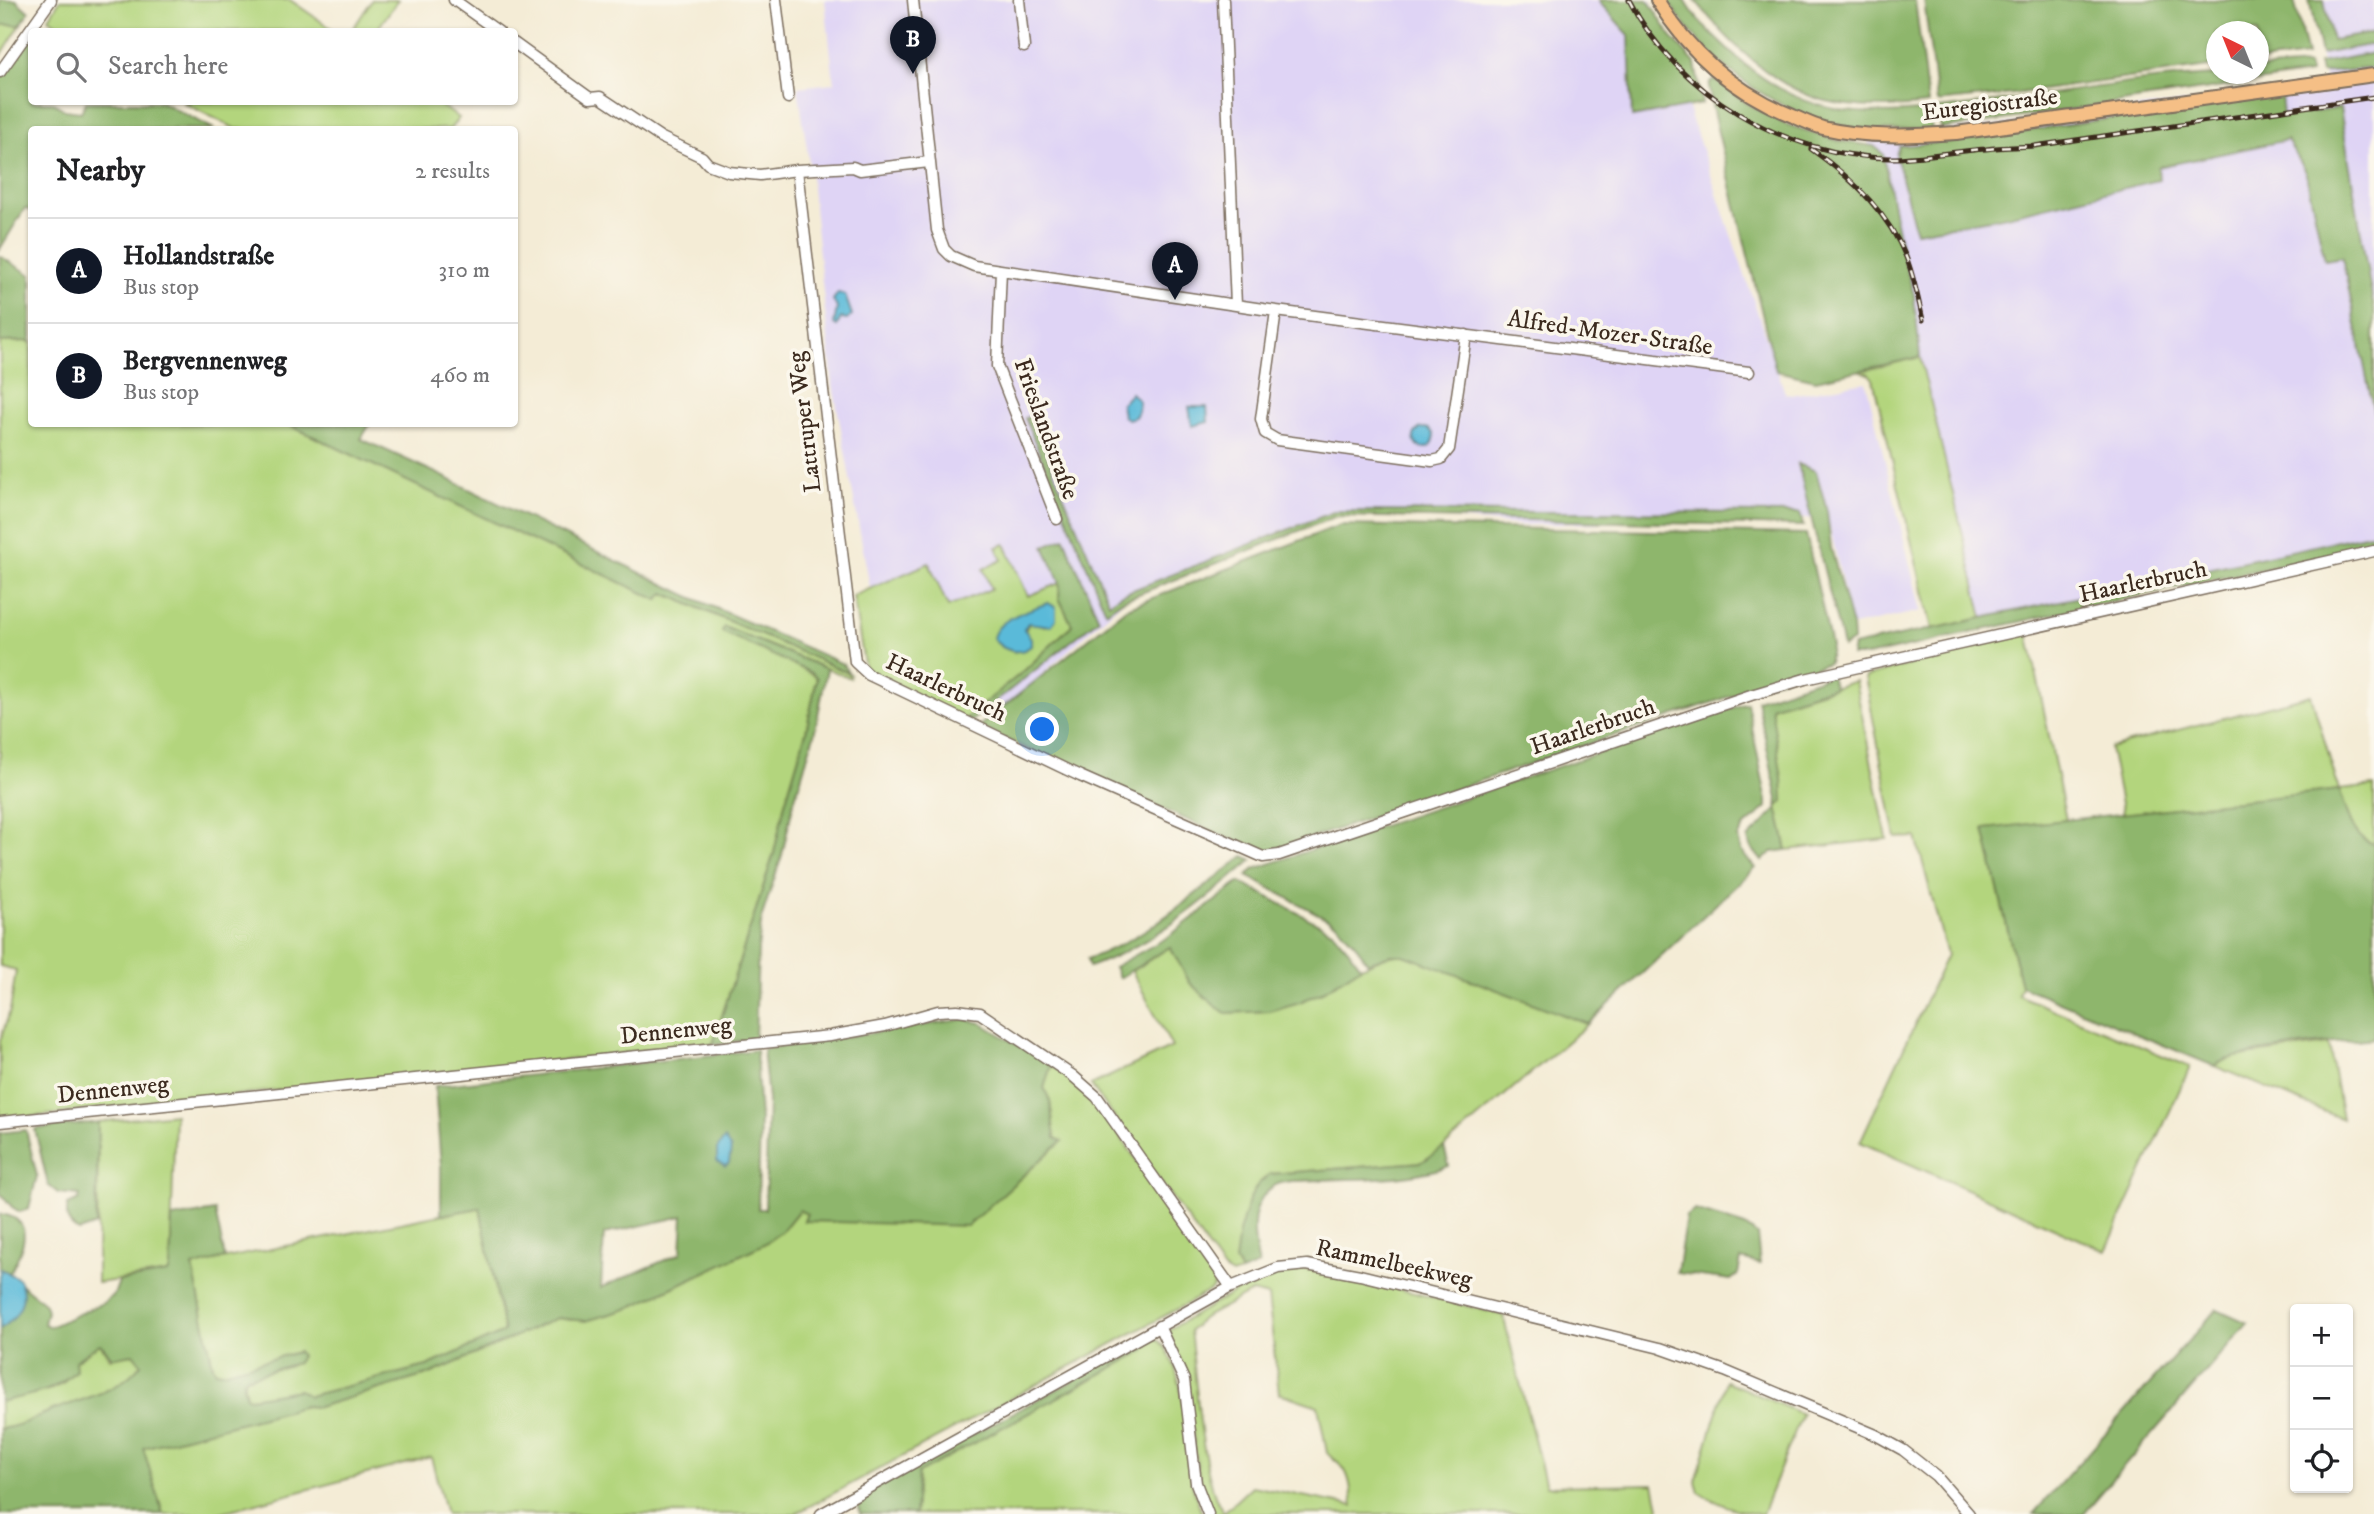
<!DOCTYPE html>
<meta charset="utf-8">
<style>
:root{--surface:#fff;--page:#f2f2f2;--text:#202124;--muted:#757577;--line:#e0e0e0;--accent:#111827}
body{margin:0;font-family:"IM FELL DW Pica",serif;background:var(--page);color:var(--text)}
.controls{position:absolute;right:21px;bottom:21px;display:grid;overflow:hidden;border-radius:7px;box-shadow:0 2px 5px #0004}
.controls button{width:63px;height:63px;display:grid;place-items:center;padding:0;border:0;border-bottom:2px solid var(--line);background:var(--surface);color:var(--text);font:35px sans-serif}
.compass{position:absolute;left:2206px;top:21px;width:63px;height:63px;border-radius:50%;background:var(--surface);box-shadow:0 2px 5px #0004;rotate:317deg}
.you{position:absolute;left:1043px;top:730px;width:24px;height:24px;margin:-18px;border:5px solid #fff;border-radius:50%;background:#1a73e8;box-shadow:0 0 0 10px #1a73e833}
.badge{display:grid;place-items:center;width:46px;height:46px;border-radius:50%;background:var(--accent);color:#fff;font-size:23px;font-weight:700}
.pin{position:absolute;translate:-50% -58px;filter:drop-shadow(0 2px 4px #0008)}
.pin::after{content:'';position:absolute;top:37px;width:24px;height:21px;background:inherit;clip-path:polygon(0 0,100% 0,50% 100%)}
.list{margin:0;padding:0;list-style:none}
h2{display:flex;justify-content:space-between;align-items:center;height:91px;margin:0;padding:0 28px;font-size:30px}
h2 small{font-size:23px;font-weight:400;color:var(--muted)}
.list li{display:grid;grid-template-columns:46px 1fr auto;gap:21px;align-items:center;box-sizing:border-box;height:105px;padding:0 28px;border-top:2px solid var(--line)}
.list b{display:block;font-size:26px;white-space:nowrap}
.list p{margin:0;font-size:23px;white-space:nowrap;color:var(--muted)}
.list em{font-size:23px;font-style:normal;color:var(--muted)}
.icon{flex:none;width:38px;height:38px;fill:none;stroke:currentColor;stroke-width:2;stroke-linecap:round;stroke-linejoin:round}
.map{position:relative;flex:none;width:2374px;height:1514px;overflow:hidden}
.search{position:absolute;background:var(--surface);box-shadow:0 2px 5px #0004;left:28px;top:28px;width:490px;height:77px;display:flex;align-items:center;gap:18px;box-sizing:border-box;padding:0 24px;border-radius:7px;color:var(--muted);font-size:26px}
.panel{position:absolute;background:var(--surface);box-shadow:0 2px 5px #0004;left:28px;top:126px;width:490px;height:301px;border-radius:7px}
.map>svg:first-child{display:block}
.built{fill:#dfd4f5}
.green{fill:#b3d57d;stroke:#77804e;stroke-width:2;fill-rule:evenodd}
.forest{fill:#8eb66c;stroke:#647045;stroke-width:2;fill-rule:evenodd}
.water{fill:#5abad9;stroke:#4a727c;stroke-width:2}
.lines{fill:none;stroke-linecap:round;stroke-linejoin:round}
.minor-casing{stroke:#7c6e5e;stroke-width:13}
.major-casing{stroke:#7c6e5e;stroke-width:16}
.minor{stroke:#fff;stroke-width:10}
.major{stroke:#f5bf86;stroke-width:12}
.rail-casing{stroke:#3b2a1e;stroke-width:5}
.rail{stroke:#fbf7ec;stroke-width:2.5;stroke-dasharray:8;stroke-linecap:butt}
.labels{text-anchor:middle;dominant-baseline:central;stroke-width:7;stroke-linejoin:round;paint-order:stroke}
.street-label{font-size:24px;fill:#3b2a1e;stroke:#fbf7ec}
</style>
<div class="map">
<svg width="2374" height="1514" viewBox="0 0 2374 1514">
<rect width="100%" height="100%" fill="#fbf7ec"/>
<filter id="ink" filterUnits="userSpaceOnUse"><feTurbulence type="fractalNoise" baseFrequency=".0143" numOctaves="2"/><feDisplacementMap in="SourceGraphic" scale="14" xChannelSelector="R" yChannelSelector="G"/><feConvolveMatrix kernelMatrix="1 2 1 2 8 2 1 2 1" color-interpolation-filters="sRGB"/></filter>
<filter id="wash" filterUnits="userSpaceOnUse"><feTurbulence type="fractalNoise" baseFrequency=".00686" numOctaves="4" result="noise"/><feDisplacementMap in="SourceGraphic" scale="28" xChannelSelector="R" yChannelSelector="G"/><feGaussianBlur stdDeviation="1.57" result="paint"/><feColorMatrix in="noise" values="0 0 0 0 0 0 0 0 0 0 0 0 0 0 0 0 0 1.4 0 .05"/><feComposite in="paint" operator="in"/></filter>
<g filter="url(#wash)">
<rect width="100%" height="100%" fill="#f4ecd6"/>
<path class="built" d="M825 0H1651L1785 393 1791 395 1866 382 1921 611 1852 626 1828 518 1522 525 1335 510 1138 588 995 716 884 664 833 385 810 169 798 87 834 83Z
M2309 0H2374V532L1983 622 1868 140 2327 86Z"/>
<path class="green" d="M60 0H290L335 31H66L49 18Z
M372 0H398L376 31H354L352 30Z
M0 25H20L0 57Z
M182 102H435L459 118 450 129H236Z
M31 341 32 424H287L658 600 663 593 849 673 850 678 724 627 817 677 806 732 785 803 774 853 713 1044 0 1120V1041L10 1011 16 970 0 966V342Z
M1920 357 1983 618 1932 629 1873 379 1869 374 1861 371Z
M1005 544 1028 596 1060 583 1059 598 1072 625 1025 670 964 720 866 675 853 596 929 563 948 607 991 589 983 569 1002 560 996 547ZM1048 603 1045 626 1033 622 1029 623 1014 652 1000 646 1009 619Z
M2028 632 2066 820 1984 829 2021 986 2018 995 2190 1067 2106 1251 1860 1142 1947 955 1916 837 1896 838 1865 677Z
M1855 681 1887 839 1787 850 1777 807 1783 801 1771 707Z
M2311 695 2339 790 2374 786V844C2352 840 2347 809 2339 790L2123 814 2110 748Z
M1170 947 1176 956 1226 1013 1269 1011 1320 993 1361 967 1390 955H1404L1422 961 1588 1024 1444 1147 1422 1162 1270 1174 1235 1261 1241 1272 1232 1275 1224 1270 1091 1085 1172 1047 1132 971Z
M2329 1044 2342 1119 2214 1066 2221 1060 2231 1057Z
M1051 1065 1077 1082 1099 1105 1216 1277V1284L1211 1290 1185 1305 795 1514H446L431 1457 215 1514H163L143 1448 305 1406 318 1407 430 1374 557 1318 571 1320 607 1315 627 1309 764 1244 782 1231 799 1210 807 1213 804 1221H822L1061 1141 1055 1139 1050 1101 1044 1088Z
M175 1114 170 1269 168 1273 97 1283 98 1122Z
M480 1207 505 1332 427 1366 309 1396 299 1390 251 1398 246 1397 243 1380 245 1378 297 1363 222 1372 216 1371 213 1367 193 1267 197 1264Z
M1307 1269 1322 1270 1503 1315 1546 1486 1654 1484 1659 1507 1657 1514H1210L1198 1471 1183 1367 1168 1334 1170 1329 1249 1284 1281 1271ZM1252 1292 1268 1296 1279 1393 1318 1406 1327 1453C1331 1458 1335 1459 1340 1464 1351 1475 1351 1491 1353 1506L1252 1486 1224 1512C1201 1486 1196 1371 1190 1331L1203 1318Z
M1155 1338C1187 1357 1186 1448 1192 1483 1194 1493 1199 1504 1202 1514H915L918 1473 1145 1350 1150 1339Z
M100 1344 110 1358 133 1354 141 1364C121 1391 86 1398 56 1409 34 1417 24 1426 0 1429V1402L52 1389 64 1383 75 1361Z
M1726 1381 1802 1414 1762 1514C1742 1514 1716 1503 1699 1492L1696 1481Z"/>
<path class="forest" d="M0 0H16L29 12 20 25H0Z
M1599 0H1648L1672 38 1695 63 1702 104 1632 117 1629 35 1600 3Z
M1667 0H1685C1695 19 1712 35 1727 49 1792 109 1842 119 1929 110L1932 130C1913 130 1893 131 1873 130 1787 124 1713 70 1667 0Z
M1695 0H1915L1928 104C1896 108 1858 109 1826 101 1774 88 1727 41 1695 0Z
M1924 0H2294L2307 56 2259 62 2258 32H2216V66L2013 94 1937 102Z
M2309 0H2324L2332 40 2374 33V44L2321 54Z
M35 23 48 31 32 32V102H52L65 110 81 112 86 102H161L214 129 32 130 31 211 25 208 0 249V75Z
M2374 53V68L2321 73 2319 63Z
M2308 65 2310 74 1941 129 1938 109C2045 98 2151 73 2258 74L2259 69Z
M1714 79 1748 104 1785 124 1839 141 1874 146 1883 154 1902 253 1914 295 1920 357 1816 380 1776 371 1714 116 1709 88 1710 82Z
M2281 93 2283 117 2340 108 2374 310V413L2342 257 2325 260 2305 170 2287 140 2158 167 2159 180 2002 217 1916 232 1896 155 1899 146 1960 141Z
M0 256 31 275V341L0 342Z
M1030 416 1109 603 1120 595 1336 511 1800 513 1803 526 1337 516 1123 600 1106 612 1025 418Z
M287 424H370L361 439 436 473 686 595 843 664 849 673 664 593 658 600Z
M1798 464 1816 471 1827 511 1831 548 1852 626 1853 641 1843 647Z
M1340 525 1806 534 1831 646 1828 663 1264 854 978 727 1127 608Z
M2374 533V545L2086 607 2083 596Z
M1064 538 1099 619 970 722 964 720 1025 670 1072 625 1059 598 1060 583 1044 546Z
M2079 597 2081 608 1867 656H1851L1853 646Z
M724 627 827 669 814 735 793 805 782 855 762 916 758 949 755 1039 713 1044 774 853 785 803 806 732 817 678 812 673 722 632Z
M1831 675 1834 687 1771 707 1782 778 1783 801 1777 807 1787 850 1772 852 1762 861 1750 846 1748 839 1776 810 1778 799 1757 700Z
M1747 703 1767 801V807L1744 827 1738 838 1741 851 1755 868 1588 1024 1404 955H1390L1368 963 1355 944 1337 924 1247 876 1254 869Z
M2339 790C2347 808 2352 841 2374 844V1038C2342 1042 2235 1050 2214 1066L2021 986 1984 829Z
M1244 856 1252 860C1203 903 1151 945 1089 967L1087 959C1146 939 1195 893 1244 856Z
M1240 882 1332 931 1348 949 1361 967 1320 993 1300 1002 1269 1011 1226 1013 1215 1006 1190 983 1170 947 1119 978 1114 967 1168 937Z
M965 1019 981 1023 1051 1065 1044 1088 1050 1101 1055 1138 1062 1141 967 1226 804 1221 807 1214 799 1210 782 1231 764 1244 627 1309 586 1321 557 1318 430 1374 318 1407 305 1406 143 1448 163 1514H0V1429C24 1426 34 1417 56 1409 86 1398 121 1391 141 1364L133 1354C104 1358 119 1362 100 1344L75 1361 76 1370C54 1394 30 1394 0 1402V1329C14 1320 25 1302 22 1285L45 1304 47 1311 44 1324 50 1327 103 1303 114 1295 119 1281 168 1273 170 1269 172 1218 215 1211 225 1258 193 1267 213 1367 216 1371 222 1372 298 1352 301 1356 297 1363 245 1378 243 1385 246 1397 250 1398 299 1390 309 1396 427 1366 504 1332 480 1208 441 1215V1167L435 1086 756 1050 760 1120 758 1209H765L768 1100 763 1049ZM683 1216 681 1253 601 1288 604 1234Z
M98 1122 96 1225 79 1231C68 1226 65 1217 68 1205L79 1200 80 1195 58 1193 48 1185 35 1129Z
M26 1130 37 1176 29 1208 20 1212 12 1207 0 1193V1133Z
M1444 1147 1449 1166C1409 1180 1364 1178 1321 1180 1307 1181 1286 1179 1274 1186 1247 1203 1253 1240 1259 1265L1241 1272 1235 1261 1239 1232 1249 1200 1258 1184 1270 1174 1422 1162Z
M1695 1210 1745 1226 1757 1235 1760 1264 1741 1259 1738 1274 1731 1280 1677 1273 1686 1216Z
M0 1214C38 1219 22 1251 10 1273L0 1269Z
M2217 1309 2248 1323 2083 1514H2033Z
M1150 1339 1145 1350 918 1473 915 1514H860L857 1497Z"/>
<path class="water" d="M838 293 845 295 852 315 847 319 841 318 837 326 834 324 837 308 833 300Z
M1131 393 1139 401 1138 411 1135 417 1128 419 1123 416 1121 404Z
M1189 407H1207L1208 422 1192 426Z
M1414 438a10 10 0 1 1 20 0a10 10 0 1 1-20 0Z
M1048 603 1056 607V619L1051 626 1028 623 1024 629 1031 638V646C1019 656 1004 651 993 639 995 619 1031 609 1048 603Z
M724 1139 731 1149 729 1163 725 1166 717 1161V1149Z
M0 1269 18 1278C30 1298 18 1318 0 1329Z"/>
</g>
<g filter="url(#ink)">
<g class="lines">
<defs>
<path id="minor" d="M454 0 499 32
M776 0 788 98
M913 0 937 230 944 249 951 256 974 266 1276 311 1749 372
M1019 0 1024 47
M1223 0 1236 305
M514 43 590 98 600 97 660 137 702 157 708 164 729 172 760 175 797 170 853 167 860 170 929 162
M0 72 51 0
M797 170 855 662 869 675 1080 776 1263 857 1279 855 1751 695 1805 679 2374 551
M1001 270 997 366 1057 519
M1276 311 1261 419 1265 433 1277 440 1432 461 1441 459 1449 449 1466 335
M0 1122 830 1036 885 1026 938 1011 957 1010 980 1013 1073 1076 1097 1097 1231 1287
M1159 1326 1184 1380 1196 1483 1208 1514
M821 1514 1231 1287 1278 1268 1307 1265 1360 1275 1660 1348 1725 1371 1876 1435 1903 1450 1936 1476 1969 1514"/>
<path id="major" d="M1657 0C1690 54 1734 92 1793 116 1802 120 1812 125 1823 128 1865 138 1913 136 1956 133L2374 75"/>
</defs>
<use href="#minor" class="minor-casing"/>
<use href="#major" class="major-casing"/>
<use href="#minor" class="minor"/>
<use href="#major" class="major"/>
<defs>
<path id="rail" d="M1629 0C1677 94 1786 157 1891 158 1923 158 1954 151 1986 149 2002 147 2018 147 2034 146L2374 97
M1811 149C1851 177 1887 211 1906 257 1914 276 1918 299 1923 320"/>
</defs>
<use href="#rail" class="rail-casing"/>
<use href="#rail" class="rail"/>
</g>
</g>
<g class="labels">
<g class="street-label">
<text transform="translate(1990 105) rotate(-7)">Euregiostraße</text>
<text transform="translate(1610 333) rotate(8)">Alfred-Mozer-Straße</text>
<text transform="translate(805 422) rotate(-97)">Lattruper Weg</text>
<text transform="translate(1046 429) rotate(70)">Frieslandstraße</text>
<text transform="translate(2143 582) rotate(-12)">Haarlerbruch</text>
<text transform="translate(946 688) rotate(25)">Haarlerbruch</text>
<text transform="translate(1593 727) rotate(-19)">Haarlerbruch</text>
<text transform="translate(676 1031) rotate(-6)">Dennenweg</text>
<text transform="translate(113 1090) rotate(-6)">Dennenweg</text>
<text transform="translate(1394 1264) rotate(12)">Rammelbeekweg</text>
</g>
</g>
</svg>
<div class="controls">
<button>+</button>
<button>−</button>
<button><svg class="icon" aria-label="locate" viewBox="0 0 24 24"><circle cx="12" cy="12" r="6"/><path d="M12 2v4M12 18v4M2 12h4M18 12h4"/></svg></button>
</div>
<svg class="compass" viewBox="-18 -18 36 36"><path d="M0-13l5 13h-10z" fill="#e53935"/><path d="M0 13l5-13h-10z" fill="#757577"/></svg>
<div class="you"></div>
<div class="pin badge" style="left:1175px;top:300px">A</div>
<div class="pin badge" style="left:913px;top:74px">B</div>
<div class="search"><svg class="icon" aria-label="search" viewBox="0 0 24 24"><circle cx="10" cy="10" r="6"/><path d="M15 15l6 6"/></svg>Search here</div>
<section class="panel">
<h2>Nearby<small>2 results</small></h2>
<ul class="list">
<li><span class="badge">A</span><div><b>Hollandstraße</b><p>Bus stop</p></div><em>310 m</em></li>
<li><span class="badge">B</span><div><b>Bergvennenweg</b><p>Bus stop</p></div><em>460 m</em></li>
</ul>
</section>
</div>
